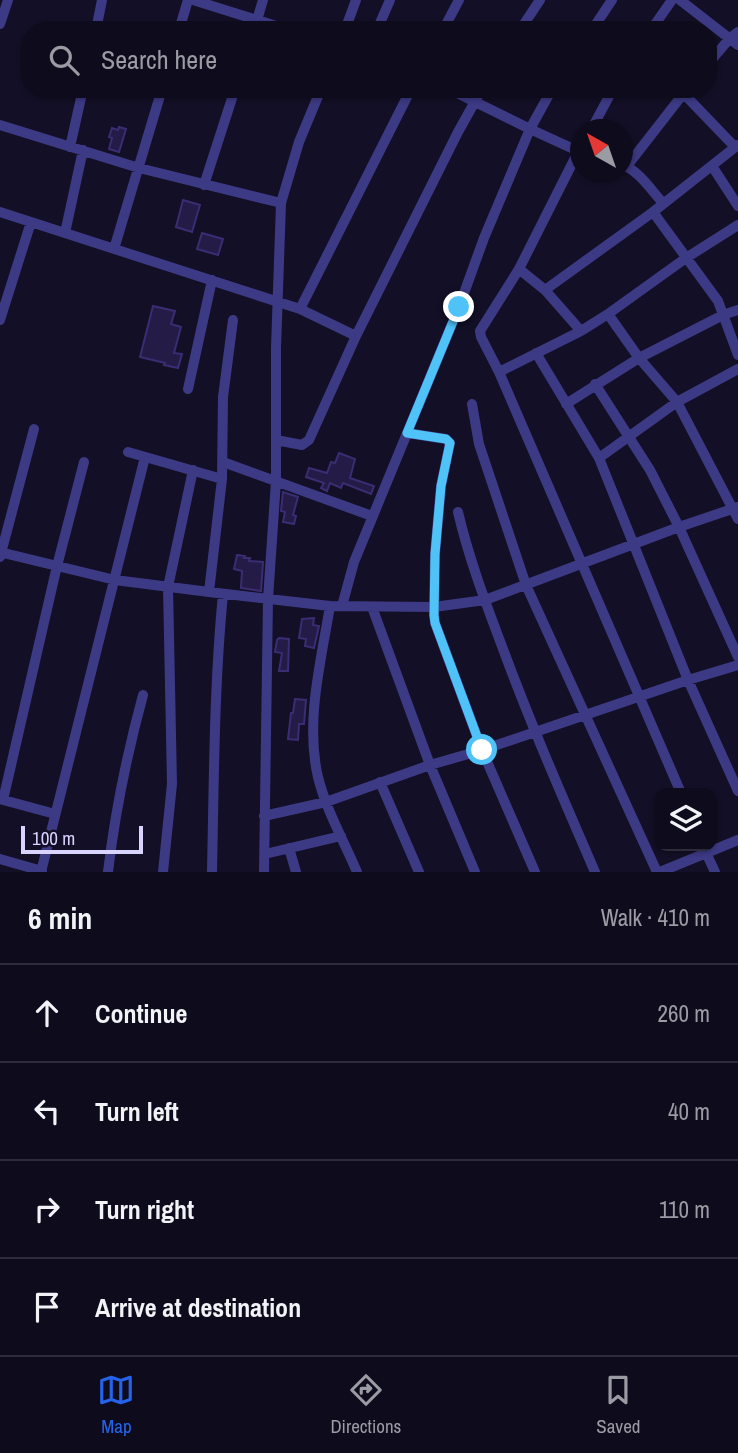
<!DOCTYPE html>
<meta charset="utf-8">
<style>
:root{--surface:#0e0b1c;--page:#171425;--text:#f1f3f6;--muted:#9b9ba3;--line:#2e2b3b;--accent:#2563eb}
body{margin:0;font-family:"Archivo Narrow",sans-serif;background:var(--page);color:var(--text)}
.controls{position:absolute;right:21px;bottom:21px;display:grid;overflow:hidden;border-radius:14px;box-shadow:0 2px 5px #0004}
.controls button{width:63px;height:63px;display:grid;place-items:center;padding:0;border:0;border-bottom:2px solid var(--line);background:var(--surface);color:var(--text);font:35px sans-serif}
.compass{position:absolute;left:570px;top:119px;width:63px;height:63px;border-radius:50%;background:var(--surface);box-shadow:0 2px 5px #0004;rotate:320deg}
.scale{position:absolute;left:21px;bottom:18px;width:122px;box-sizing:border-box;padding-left:7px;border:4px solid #d9d4ff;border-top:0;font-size:19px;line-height:24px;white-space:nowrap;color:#d9d4ff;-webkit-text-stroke:5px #130f26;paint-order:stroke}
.stop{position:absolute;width:21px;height:21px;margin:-16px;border:5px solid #4fc3f7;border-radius:50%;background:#fff}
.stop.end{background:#4fc3f7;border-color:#fff;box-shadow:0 2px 7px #0008}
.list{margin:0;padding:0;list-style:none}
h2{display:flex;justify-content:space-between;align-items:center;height:91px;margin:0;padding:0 28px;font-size:30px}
h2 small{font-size:23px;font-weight:400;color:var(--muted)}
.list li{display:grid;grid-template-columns:46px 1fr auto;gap:21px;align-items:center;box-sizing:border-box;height:98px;padding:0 28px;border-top:2px solid var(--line)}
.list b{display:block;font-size:26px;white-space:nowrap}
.list em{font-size:23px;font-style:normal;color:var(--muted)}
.icon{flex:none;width:38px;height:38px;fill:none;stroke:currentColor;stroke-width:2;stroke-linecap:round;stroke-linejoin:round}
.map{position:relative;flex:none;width:738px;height:872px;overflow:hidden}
.search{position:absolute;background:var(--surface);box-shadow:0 2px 5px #0004;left:21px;right:21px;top:21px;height:77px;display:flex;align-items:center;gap:18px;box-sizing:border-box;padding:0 24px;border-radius:28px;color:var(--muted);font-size:26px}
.sheet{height:483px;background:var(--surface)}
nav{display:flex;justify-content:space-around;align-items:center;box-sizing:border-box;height:98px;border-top:2px solid var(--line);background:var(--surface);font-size:19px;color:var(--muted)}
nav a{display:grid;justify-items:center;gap:4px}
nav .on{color:var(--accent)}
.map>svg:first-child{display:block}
.building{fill:#241b47;stroke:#3b2d73;stroke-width:2}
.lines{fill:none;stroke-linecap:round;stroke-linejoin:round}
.minor{stroke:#3d3a85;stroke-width:10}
.route{stroke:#4fc3f7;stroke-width:9}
</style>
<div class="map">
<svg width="738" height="872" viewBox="0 0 738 872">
<rect width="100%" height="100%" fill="#130f26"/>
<path class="building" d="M119 127 126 129 119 152 109 149 112 138 109 137 112 128 118 130Z
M183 200 200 205 192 232 176 227Z
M202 233 223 239 218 255 197 249Z
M153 306 175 311 171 324 181 327 174 353 182 354 178 368 164 365 165 363 140 357Z
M339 453 355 459 350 478 374 486 371 494 343 483 341 488 330 483 327 491 321 488 324 483 306 477 309 468 327 473 331 462 335 463Z
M283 492 298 497 293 515 296 516 294 524 283 522 285 512 281 511Z
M237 555 245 556 244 558H250L249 561 263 562 261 591 241 588 242 571 234 569Z
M314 618 313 625 319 626 314 648 305 646 306 639 299 638 302 619Z
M279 638 289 639 288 671H279L282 653 275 652 277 640Z
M295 699 306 700 304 724H299L298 740 288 739 291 713H293Z"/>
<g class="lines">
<path class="minor" d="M193 0 289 30
M680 0 738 45
M0 24 8 0
M96 30 102 0
M179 30 188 0
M254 30 263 0
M345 30 356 0
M377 30 390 0
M443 30 459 0
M520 30 540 0
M592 30 612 0
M651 30 672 0
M708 64 730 38 738 32
M449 89 530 129 580 152
M684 94 735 147
M0 125 139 168 281 203
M591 130 613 89
M70 147 83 89
M580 148 519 269 480 331 481 337 499 372 681 793
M623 165C639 171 651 190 663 203
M627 166 687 89
M712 166 738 206
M204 185 235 89
M0 212 300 309 356 336
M653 212 718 301 738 355
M65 233 83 150
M114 249 162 89
M519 269 545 290 653 212 738 145
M545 290 581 331
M300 309 411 89
M608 314 639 358 677 402 738 519
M0 320 31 222
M536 353 599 458 688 680 738 791
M499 372 581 331 608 314 686 258 738 225
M595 384 650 470 679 527 738 657
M188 389 212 280
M472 404 479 444 526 585 657 872
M566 404 639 358 723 315 738 310
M407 433 446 439 450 443 441 486 435 554 434 615 435 623 482 750 535 872
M276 440 302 445 309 440 356 336 458 132 482 89
M128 452 222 479
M599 458 677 402 738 369
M223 462 372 516
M458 512C469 559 486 604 503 649 531 725 563 798 595 872
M0 552 115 580 209 592 330 606 434 607 485 600 679 527 738 507
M0 557 34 429
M209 592 222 479 223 397 233 320
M330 606C321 661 305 722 318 777 326 810 344 841 357 872
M342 606 354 562 459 307 484 238 530 129 552 89
M372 607 430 765 475 872
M380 782 419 872
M0 799 55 814
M3 800 57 566 84 462
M264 816 326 802 430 765 482 750 688 680 738 665
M703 846 715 872
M289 848 296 872
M265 854 341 836
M0 859 42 871
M41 872 145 457
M108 872C115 812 127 754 143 695
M163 872 172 784 168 587 193 470
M212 872C214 779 214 686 223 594
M264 872 268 599 276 481V348L281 203 299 142 321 89
M660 872 738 840"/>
</g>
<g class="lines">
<path class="route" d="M459 307 407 433 446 439 450 443 441 486 435 554 434 615 435 623 482 750"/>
</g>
</svg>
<div class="controls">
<button><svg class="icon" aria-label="layers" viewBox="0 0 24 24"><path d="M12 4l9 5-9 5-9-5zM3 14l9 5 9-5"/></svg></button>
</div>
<svg class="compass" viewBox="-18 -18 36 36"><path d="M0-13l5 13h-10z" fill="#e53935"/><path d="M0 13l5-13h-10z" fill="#9b9ba3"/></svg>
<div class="scale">100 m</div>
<div class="stop" style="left:482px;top:750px"></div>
<div class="stop end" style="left:459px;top:307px"></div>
<div class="search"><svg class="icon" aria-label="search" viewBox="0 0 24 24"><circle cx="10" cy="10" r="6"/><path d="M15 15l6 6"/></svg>Search here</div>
</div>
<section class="sheet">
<h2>6 min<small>Walk · 410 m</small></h2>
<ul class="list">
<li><svg class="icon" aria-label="ahead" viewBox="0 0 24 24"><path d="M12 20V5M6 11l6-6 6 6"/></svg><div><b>Continue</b></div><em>260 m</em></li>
<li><svg class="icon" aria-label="left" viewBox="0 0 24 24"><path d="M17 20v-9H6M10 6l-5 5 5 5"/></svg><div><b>Turn left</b></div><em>40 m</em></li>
<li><svg class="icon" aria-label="right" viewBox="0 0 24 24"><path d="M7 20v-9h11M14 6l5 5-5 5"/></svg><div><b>Turn right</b></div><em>110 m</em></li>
<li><svg class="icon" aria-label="arrive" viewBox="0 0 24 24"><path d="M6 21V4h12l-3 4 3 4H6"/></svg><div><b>Arrive at destination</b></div></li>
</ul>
</section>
<nav>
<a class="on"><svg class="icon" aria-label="map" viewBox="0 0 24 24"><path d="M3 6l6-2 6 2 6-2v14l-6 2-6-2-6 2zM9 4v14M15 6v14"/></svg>Map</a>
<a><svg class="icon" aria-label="directions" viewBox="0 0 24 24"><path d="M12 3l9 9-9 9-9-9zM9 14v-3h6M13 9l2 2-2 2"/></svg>Directions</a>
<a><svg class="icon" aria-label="saved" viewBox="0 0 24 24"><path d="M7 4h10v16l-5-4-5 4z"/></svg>Saved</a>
</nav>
